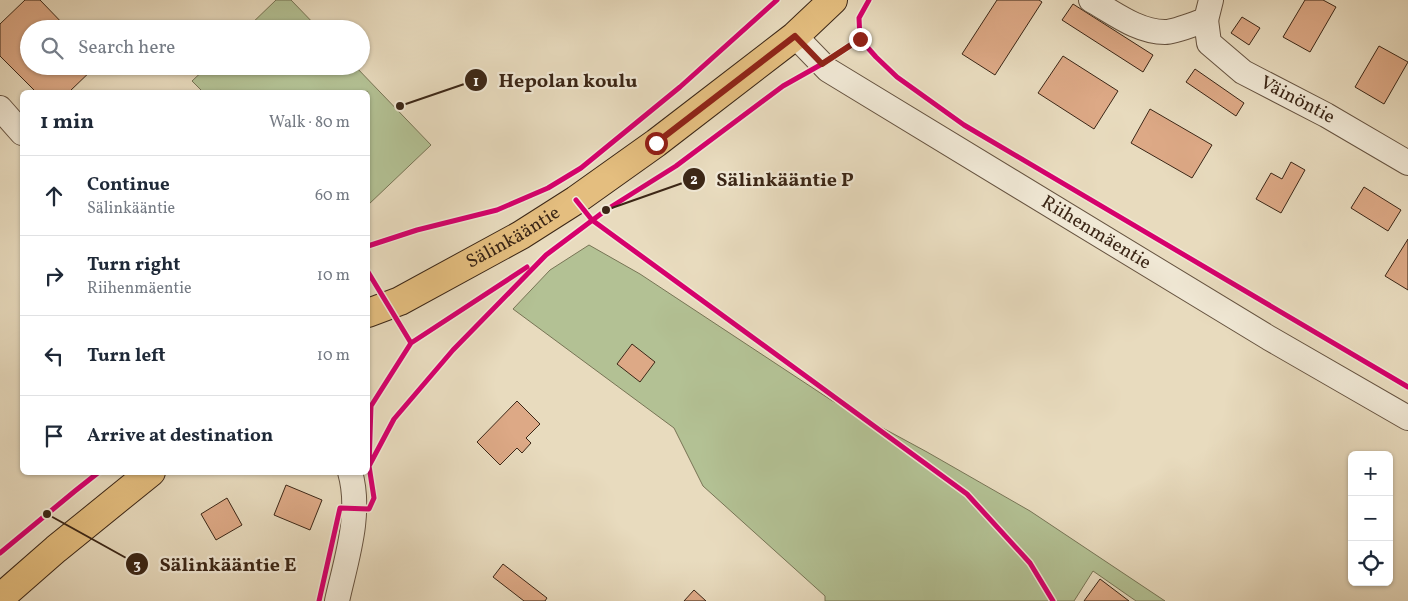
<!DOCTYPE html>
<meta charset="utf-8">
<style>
:root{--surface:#fff;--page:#f6f6f7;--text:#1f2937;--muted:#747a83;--line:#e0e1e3}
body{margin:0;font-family:Vollkorn,serif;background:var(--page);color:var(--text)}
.controls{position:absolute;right:15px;bottom:15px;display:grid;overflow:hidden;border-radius:8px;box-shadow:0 1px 4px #0004}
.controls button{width:45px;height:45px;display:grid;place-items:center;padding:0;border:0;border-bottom:1px solid var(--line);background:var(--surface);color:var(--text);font:25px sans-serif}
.stop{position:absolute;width:15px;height:15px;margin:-11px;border:4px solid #8f2418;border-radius:50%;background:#fff}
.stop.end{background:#8f2418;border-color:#fff;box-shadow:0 1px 5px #0008}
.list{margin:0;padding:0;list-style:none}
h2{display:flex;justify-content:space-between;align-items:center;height:65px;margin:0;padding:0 20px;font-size:21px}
h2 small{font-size:16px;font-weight:400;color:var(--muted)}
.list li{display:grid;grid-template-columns:32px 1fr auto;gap:15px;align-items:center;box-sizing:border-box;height:80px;padding:0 20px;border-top:1px solid var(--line)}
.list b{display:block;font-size:19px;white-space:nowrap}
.list p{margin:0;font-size:16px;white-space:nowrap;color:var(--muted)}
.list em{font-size:16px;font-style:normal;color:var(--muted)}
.icon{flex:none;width:28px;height:28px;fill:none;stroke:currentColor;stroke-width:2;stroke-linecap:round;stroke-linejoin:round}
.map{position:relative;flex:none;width:1408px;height:601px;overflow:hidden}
.search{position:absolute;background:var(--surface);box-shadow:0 1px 4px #0004;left:20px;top:20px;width:350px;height:55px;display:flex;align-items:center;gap:12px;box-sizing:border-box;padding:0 18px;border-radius:28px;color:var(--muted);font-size:19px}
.panel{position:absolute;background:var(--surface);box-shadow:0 1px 4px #0004;left:20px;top:90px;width:350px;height:385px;border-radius:8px}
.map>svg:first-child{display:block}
.green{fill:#b3c194;stroke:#777455}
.building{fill:#dda986;stroke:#3b2616}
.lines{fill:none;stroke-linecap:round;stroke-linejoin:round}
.minor-casing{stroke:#665340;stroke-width:26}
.major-casing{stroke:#3b2616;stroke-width:30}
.minor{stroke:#f0e8d5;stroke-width:24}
.major{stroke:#e4be7f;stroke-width:28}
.cycleway-casing{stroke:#f0e8d5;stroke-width:8}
.cycleway{stroke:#d6006c;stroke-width:5}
.route{stroke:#8f2418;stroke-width:6}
.labels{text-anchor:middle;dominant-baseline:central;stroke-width:4.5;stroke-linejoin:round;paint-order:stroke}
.street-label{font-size:19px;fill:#3b2616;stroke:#f0e8d5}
.leader{fill:none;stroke:#3b2616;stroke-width:2}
.callout-dot{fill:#3b2616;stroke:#f0e8d5;stroke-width:2}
.mark-label{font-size:15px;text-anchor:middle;font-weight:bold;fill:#fff}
.callout-label{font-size:20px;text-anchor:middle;font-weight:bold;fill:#3b2616;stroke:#f0e8d5;stroke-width:4.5;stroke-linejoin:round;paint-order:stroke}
</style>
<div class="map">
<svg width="1408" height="601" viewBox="0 0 1408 601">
<rect width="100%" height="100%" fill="#e8dbbe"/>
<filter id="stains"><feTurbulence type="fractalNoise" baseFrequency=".004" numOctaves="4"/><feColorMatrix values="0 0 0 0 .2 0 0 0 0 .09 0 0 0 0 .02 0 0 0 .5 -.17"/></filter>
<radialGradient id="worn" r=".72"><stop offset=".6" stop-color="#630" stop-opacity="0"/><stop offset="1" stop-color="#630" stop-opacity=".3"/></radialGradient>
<path class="green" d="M276 0H291L319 29H246Z
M208 66H355L431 145 368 205V92H203L192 81Z
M589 245 640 274 831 400 927 452 1030 511 1165 601H1136L1093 571 1074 601H825V596L703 486 674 428 513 309 550 270Z"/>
<path class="building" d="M25 0H40L68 29H29V66H96L69 92H36L0 56V24Z
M997 0H1039L1042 2 995 75 962 54Z
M1305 0H1323L1336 7 1310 52 1283 37Z
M1073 4 1153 55 1143 72 1062 20Z
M1242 17 1260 28 1249 45 1231 33Z
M1379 46 1408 62 1384 104 1355 87Z
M1063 56 1118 91 1094 129 1038 93Z
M1195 69 1244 103 1236 116 1186 82Z
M1150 109 1212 145 1192 178 1131 143Z
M1291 162 1305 170 1281 213 1256 199 1271 173 1282 179Z
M1364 187 1401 210 1388 231 1351 208Z
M1408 239V290L1385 276Z
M632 344 655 362 640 382 617 364Z
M517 401 540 424 526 438 531 443 522 453 517 448 500 465 477 442Z
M286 485 322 500 310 530 274 515Z
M227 498 242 525 216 540 201 514Z
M503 564 547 598 545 601H524L493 577Z
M1100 579 1129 601H1084Z
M694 590 706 601H684Z"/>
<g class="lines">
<defs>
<g id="minor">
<path d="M1091 0C1114 13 1138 32 1165 32 1175 32 1196 23 1206 20L1211 0"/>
<path id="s1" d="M1206 20 1209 43 1243 72 1326 115 1408 163"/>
<path id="s2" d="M795 36 828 70 1269 338 1408 418"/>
<path d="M0 108 22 133"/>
<path d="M337 601C346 560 362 514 350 472"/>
</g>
<g id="major">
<path id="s3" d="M368 313 400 301 521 235 576 200 656 143 795 36 833 0"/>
<path d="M0 598 56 549 151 472"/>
</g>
</defs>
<use href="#minor" class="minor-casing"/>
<use href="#major" class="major-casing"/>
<use href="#minor" class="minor"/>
<use href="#major" class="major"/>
<defs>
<path id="cycleway" d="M860 39 876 57 897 77 964 125 1408 387
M576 200 592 220 967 494 1030 563 1053 601
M368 246 417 230 497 210 548 188 581 168 680 87 777 0
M368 272 411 343
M369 466 394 419 453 350 546 255 606 210 676 166 783 86 822 64 860 39 859 18 869 0
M0 553 75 491 99 472
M319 601 340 508 369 509 374 498 369 466 371 406 411 343 527 267"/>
</defs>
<use href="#cycleway" class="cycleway-casing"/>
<use href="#cycleway" class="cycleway"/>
</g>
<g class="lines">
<path class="route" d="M656 143 795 36 822 64 860 39"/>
</g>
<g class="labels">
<g class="street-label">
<text stroke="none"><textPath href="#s1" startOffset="129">Väinöntie</textPath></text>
<text stroke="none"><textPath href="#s2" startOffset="361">Riihenmäentie</textPath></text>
<text stroke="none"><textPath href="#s3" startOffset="164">Sälinkääntie</textPath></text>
</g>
</g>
<path class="leader" d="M400 106L476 80M606 210L694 179M47 514L137 564"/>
<g class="callout-dot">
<circle cx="400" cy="106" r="5"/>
<circle cx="606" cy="210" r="5"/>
<circle cx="47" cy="514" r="5"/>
<circle cx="476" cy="80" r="12"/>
<circle cx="694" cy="179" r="12"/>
<circle cx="137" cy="564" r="12"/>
</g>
<g class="mark-label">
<text x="476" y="86">1</text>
<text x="694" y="184">2</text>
<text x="137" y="569">3</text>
</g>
<g class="callout-label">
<text x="568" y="87">Hepolan koulu</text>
<text x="785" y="186">Sälinkääntie P</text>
<text x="228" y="571">Sälinkääntie E</text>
</g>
<rect width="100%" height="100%" filter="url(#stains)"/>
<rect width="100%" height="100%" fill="url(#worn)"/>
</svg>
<div class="controls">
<button>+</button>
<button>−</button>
<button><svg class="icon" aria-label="locate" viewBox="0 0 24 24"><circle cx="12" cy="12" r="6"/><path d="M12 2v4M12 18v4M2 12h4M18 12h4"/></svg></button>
</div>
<div class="stop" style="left:656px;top:143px"></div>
<div class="stop end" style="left:860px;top:39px"></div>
<div class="search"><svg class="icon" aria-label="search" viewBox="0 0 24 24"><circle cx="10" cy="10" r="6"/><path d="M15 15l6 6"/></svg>Search here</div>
<section class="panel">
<h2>1 min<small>Walk · 80 m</small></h2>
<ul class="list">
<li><svg class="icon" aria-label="ahead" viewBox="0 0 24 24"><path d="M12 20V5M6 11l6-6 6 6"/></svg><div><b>Continue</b><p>Sälinkääntie</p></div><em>60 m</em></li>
<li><svg class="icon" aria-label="right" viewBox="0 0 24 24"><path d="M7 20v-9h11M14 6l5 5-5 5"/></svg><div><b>Turn right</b><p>Riihenmäentie</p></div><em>10 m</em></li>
<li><svg class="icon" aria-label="left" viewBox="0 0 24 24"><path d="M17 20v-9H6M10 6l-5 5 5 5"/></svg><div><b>Turn left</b></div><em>10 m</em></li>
<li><svg class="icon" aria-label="arrive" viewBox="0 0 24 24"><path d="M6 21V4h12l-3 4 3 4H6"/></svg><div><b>Arrive at destination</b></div></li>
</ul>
</section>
</div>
